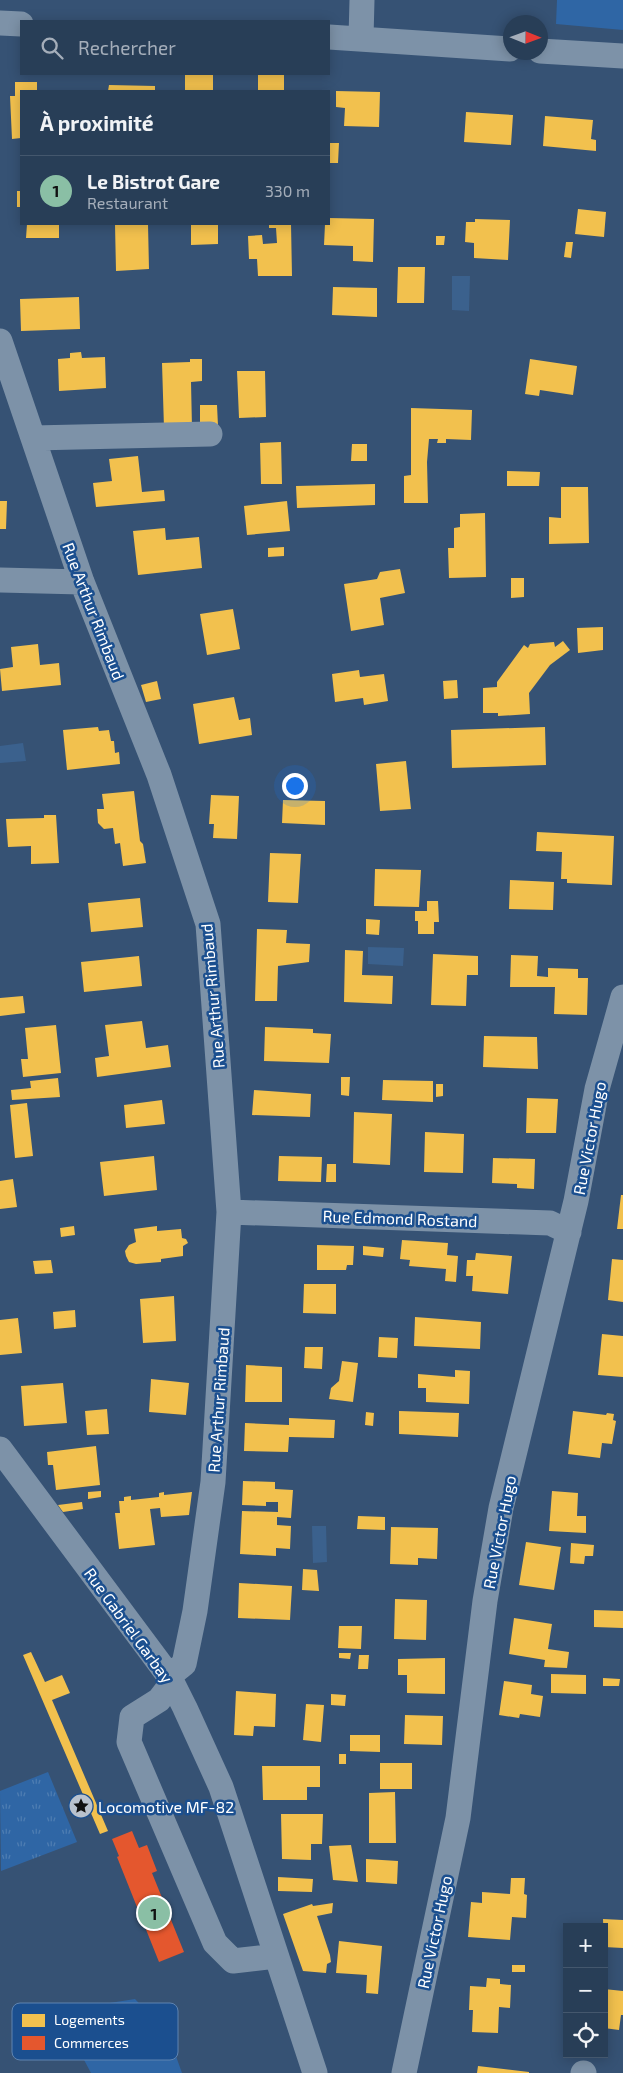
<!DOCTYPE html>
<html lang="fr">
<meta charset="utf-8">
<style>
:root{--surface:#283e57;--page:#30455d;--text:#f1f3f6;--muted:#a5aeba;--line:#44576d;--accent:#8abfa5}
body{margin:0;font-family:"Exo 2",sans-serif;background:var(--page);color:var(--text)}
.controls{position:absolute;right:15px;bottom:15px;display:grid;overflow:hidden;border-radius:0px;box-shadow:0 2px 12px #0003}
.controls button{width:45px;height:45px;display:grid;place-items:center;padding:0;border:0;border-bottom:1px solid var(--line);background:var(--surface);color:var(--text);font:25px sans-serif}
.compass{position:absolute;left:503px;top:15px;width:45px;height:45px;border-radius:50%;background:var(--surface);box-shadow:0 2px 12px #0003;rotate:91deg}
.you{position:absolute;left:294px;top:785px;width:18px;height:18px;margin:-12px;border:4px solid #fff;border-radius:50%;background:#1a73e8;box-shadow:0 0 0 8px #1a73e833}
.badge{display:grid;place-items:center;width:32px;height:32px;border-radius:50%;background:var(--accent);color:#111;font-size:16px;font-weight:700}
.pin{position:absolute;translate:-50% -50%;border:2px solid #fff;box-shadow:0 1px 5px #0006}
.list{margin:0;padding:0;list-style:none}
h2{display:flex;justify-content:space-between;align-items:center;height:65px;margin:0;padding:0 20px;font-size:21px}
h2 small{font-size:16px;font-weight:400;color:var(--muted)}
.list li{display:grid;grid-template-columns:32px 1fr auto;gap:15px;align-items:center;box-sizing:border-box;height:70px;padding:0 20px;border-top:1px solid var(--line)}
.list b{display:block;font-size:19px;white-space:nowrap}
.list p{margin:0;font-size:16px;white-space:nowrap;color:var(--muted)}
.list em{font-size:16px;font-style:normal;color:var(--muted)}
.icon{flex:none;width:28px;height:28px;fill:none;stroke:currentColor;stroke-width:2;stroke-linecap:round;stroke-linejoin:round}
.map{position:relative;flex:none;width:623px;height:2073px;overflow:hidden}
.search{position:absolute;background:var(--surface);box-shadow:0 2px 12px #0003;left:20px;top:20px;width:310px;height:55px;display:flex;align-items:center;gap:12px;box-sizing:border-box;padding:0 18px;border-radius:0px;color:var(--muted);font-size:19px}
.panel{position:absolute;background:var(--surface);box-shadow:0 2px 12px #0003;left:20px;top:90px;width:310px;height:135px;border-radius:0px}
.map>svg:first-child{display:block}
.green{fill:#2f66a5}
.park{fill:url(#park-tufts)}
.water{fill:#3b618d}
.homes{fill:#f2c14e}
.shops{fill:#e4572e}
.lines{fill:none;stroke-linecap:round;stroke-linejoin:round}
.minor{stroke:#7d92a8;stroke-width:25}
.labels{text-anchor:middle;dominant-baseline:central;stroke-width:5;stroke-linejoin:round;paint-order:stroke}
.street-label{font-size:16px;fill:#fff;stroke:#1b4f8f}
.poi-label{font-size:16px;fill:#fff;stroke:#1b4f8f;text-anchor:start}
.key{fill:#1b4f8f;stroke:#5f84b1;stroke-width:1}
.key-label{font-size:14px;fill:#fff}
</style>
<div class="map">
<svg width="623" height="2073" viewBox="0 0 623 2073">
<defs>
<pattern id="park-tufts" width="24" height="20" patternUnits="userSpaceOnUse" patternTransform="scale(1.25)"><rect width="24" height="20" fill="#2f66a5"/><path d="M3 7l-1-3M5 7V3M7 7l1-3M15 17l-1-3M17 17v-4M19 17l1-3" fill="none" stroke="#4e7db2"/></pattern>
</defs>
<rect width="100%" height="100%" fill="#365274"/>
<path class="green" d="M557 0H623V30L556 24Z
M135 1999 168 2034 182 2073H91L58 2011Z"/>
<path class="park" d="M48 1772 77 1842 1 1871 0 1791Z"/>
<path class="water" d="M452 276H470L469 311 452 310Z
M23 743 26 761 0 763V746Z
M368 947 404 948 403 966 368 964Z
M312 1526H326L327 1562 313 1563Z"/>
<path class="homes" d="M185 74H213V91H185Z
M258 74H284V91H258Z
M15 82H37V91H21V138L12 139 10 96H15Z
M109 85 155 86V91H108Z
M336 91 380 92 379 127 344 126 345 108 336 107Z
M466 112 513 115 511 145 464 142Z
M545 116 593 120 591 139 596 140V151L543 146Z
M329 143H339L338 163H329Z
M17 191H21V207H17Z
M578 209 606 212 604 237 575 234Z
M329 218 374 219 373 262 353 261V246L324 245 325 224H329Z
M475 219 510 220 508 260 474 258V243L465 242 466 222H475Z
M27 224H59V238H26Z
M115 224H148L149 269 116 271Z
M191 224H218V244L191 245Z
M269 224H291L292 276H258L257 259H249L248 236 262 235 263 244 277 243 276 228H269Z
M436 236H445L444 245H436Z
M566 242H573L571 258 564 257Z
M398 267H425L424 303H397Z
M333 287 377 288V317L332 315Z
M79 297 80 329 21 331 20 299Z
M81 352 82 358 105 357 106 388 59 391 58 359 70 358V353Z
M190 359H202V381L191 382 192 428H164L162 363 190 362Z
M530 359 577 366 573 395 540 390 539 396 525 394Z
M237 371H265L266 417 239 418Z
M200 405H217L218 426H200Z
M411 408 472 410 471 440 446 439V443H437L438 439H429L427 462 428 503H404V476L411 475Z
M281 442 282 484H261L260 443Z
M352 444H367V461H351Z
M138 456 142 492 164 490 165 501 96 507 93 483 112 481 109 459Z
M507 471 540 472 539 486H507Z
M375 484V505L297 508 296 486Z
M561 487H588L589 543 549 544V517L561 518Z
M0 501H7L6 529H0Z
M287 501 290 531 247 535 244 506Z
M485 513 486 577 449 578 448 548H454V528L460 527V514Z
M165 528 166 540 199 537 202 568 138 575 133 531Z
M284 547V556L268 557V548Z
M400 569 405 593 380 598 384 625 351 631 344 584 377 579 380 572Z
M511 578H524V597L511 598Z
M233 609 240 649 207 655 200 614Z
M603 627V650L578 653 577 628Z
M563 641 570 650 550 665 529 693 530 714 498 716V713H483V688L497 687V682L524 645 528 648 530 644 554 642 555 647Z
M38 644 40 665 59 663 61 685 2 691 0 669 13 667 11 647Z
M359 670 360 677 384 674 388 701 364 705 363 698 335 702 332 674Z
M457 680 458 698 444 699 443 681Z
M157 681 161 699 146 702 141 685Z
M234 697 239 720 250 718 252 735 199 744 193 704Z
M98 727 99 731 109 730 111 741H114L115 753 119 752 120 764 67 770 63 730Z
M545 727 546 765 452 768 451 730Z
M406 761 411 809 380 811 376 764Z
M134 791 140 841 143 844 146 863 123 866 120 843 115 844 113 828 104 829 98 823 97 809H104L102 794Z
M211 795 239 796 237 839 213 838 214 824H209Z
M283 800 325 801V825L282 823Z
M44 815H56L59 863 31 864V846L8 847 6 819 44 818Z
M537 832 614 836 612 885 567 883V879H561L562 852 536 851Z
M270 853 301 854 298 903 268 902Z
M375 869 421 870 419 907 374 906Z
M510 880 554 882 553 910 509 909Z
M140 898 143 927 91 932 88 903Z
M427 901H438L439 922H434V934H418V921H415V911H427Z
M366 919 380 920 379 935 366 934Z
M257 929 287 930 286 943 310 944 309 962 278 966 277 1001H255Z
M345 950 363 951 362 975 393 976 392 1004 344 1002Z
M433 954 478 956V975H467L466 1006 431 1005Z
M511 955 538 956 537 976 548 977V968L578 969V978H588L587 1015 554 1014 555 987H510Z
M139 956 142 986 84 992 81 962Z
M23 996 25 1013 0 1016V998Z
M142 1021 146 1048 168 1045 171 1067 97 1077 95 1058 109 1056 105 1025Z
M56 1025 61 1073 23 1077 21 1059H28L25 1028Z
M265 1027 313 1029V1033L331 1034 329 1063 264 1061Z
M484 1036 537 1037 538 1069 483 1067Z
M341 1077H350L349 1096 341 1095Z
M58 1078 60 1097 12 1100 11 1090 31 1088 30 1081Z
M383 1080 433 1081V1102L382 1100Z
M436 1084H443V1096L436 1097Z
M254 1090 311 1094 310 1117 252 1115Z
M527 1098 558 1099 556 1133H526Z
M162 1100 165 1124 126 1128 124 1105Z
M27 1103 33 1156 15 1158 10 1105Z
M354 1112 392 1114 390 1165 353 1163Z
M425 1132 464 1134 463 1173 424 1172Z
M154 1156 157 1190 104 1196 100 1162Z
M279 1156 322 1157 321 1182 278 1181Z
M493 1158 535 1159 534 1189 517 1188V1184L492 1183Z
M327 1164H336V1182H326Z
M13 1179 17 1207 0 1209V1181Z
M621 1195H623V1229H617Z
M74 1226 75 1235 61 1237 60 1228Z
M157 1226V1231L181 1229 182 1238 186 1239 188 1243 183 1246V1256L161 1259V1262L136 1264 129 1262 126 1256 125 1251 129 1245 136 1242 134 1229Z
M402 1240 448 1243 447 1255 458 1256 456 1282 445 1281 446 1269 409 1266 410 1260 400 1259Z
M317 1245 354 1246 353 1265H347L346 1270H317Z
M363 1246 384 1248 383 1257 363 1255Z
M476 1253 512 1256 508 1294 472 1291 473 1276H466L467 1260H475Z
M612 1259 623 1260V1302L608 1300Z
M51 1260 53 1273 35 1274 33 1261Z
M304 1284H336V1314L303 1313Z
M174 1296 176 1341 143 1343 140 1299Z
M75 1310 76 1327 54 1329 53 1312Z
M415 1317 481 1322 480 1349 414 1346Z
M18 1318 22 1353 0 1355V1320Z
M602 1334 623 1336V1377L598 1375Z
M379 1337 398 1338 397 1358 378 1357Z
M305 1347H323L322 1369 304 1368Z
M342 1361 358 1363 353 1402 329 1399 331 1388 339 1381Z
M246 1365 282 1367V1402H245Z
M455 1370 470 1371 469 1404 426 1402V1388H418V1374L455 1377Z
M151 1379 189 1383 186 1415 149 1412Z
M63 1383 67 1423 24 1426 21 1386Z
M107 1409 109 1434 87 1435 85 1411Z
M399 1411 459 1413 458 1437 399 1434Z
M573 1411 606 1415 607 1413 614 1414 613 1420 616 1421 612 1444 602 1443 600 1458 568 1454Z
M366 1412 374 1413 373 1426 365 1425Z
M289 1418 335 1420 334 1438 289 1437 288 1452 244 1451 245 1423 289 1425Z
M96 1446 100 1485 56 1490 53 1465H48L47 1452Z
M243 1481 275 1482V1489L293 1490 291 1518 277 1517V1525L291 1526 290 1549 276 1548V1556L240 1554 242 1511 278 1512V1502H266V1506L242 1505Z
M101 1491V1497L88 1499V1492Z
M552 1491 578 1493 577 1516H586V1533L549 1531Z
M164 1492V1495L192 1492 189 1515 161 1517 160 1508 150 1509 155 1545 119 1549 115 1513H120L119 1501H124V1497L131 1496V1500L159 1497V1493Z
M82 1502 83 1509 63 1512 58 1505Z
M358 1516 385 1517V1530L357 1529Z
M391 1527 438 1528 437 1559 418 1558V1565L390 1564Z
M526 1542 561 1547 554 1590 519 1585Z
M571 1543 594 1545 593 1556H585L584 1564 570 1563Z
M303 1569 317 1570 319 1591 302 1590Z
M239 1583 292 1586 290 1620 238 1618Z
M395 1599 427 1600 426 1640 394 1639Z
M594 1610 623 1611V1628L594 1627Z
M514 1618 552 1624 548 1649 569 1652 567 1668 544 1667 545 1660 509 1654Z
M339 1626H362L361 1649 338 1648Z
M31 1652 45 1682 62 1675 70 1693 52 1700 108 1831 100 1834 23 1655Z
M339 1653H351L350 1659 339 1658Z
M359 1655H369L368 1669H358Z
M445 1658V1694L407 1693V1675H398V1659Z
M551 1674 586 1675V1694L551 1693Z
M603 1678 620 1679 619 1686H603Z
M504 1681 532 1685 531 1694 543 1696 540 1717 520 1714 519 1718 499 1715Z
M236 1691 276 1694 275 1727 254 1726 253 1736 234 1735Z
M331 1694 346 1695 345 1706 331 1705Z
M306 1704 324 1705 321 1742 303 1740Z
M405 1715 443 1716 442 1745 404 1744Z
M350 1735H380V1752L350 1751Z
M339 1754H346V1764H339Z
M380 1763H412V1789H380Z
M262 1766H320V1787H307V1800H263Z
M395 1792 396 1843H369V1793Z
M281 1814H323L322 1844H311V1860L282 1859Z
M351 1845 358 1882 333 1880 329 1846Z
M366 1859 398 1861 397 1884 366 1882Z
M278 1877 313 1879 312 1892 278 1891Z
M511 1878H525L524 1894 527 1895 526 1918 512 1917 510 1940 468 1937 471 1902 482 1903V1892L510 1894Z
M333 1903 332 1913 317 1916 330 1955 331 1962 327 1964 326 1973 303 1971 283 1914 312 1904 313 1906Z
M603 1919 623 1920V1948L604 1947Z
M339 1941 382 1946 378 1994 366 1993 367 1975 336 1973Z
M512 1965H525V1972H512Z
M487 1978 500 1979V1984L511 1985 510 2008 499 2007 498 2033 472 2032 473 2010H469L470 1986 486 1987Z
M604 1989 623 1991V2015H621L619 2030 604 2028Z
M478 2066 529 2072V2073H477Z"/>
<path class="shops" d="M132 1831 139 1848 147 1845 157 1871 152 1873 184 1952 159 1962 117 1857 119 1856 112 1839Z"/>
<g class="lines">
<path class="minor" d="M0 23 21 24
M329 37 510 49
M361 38 362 0
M540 51 623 56
M0 341 82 582 159 775 208 924 229 1212 213 1482 195 1611 184 1664 169 1676
M33 438 210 434
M0 580 82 582
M229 1212 550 1223 569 1232
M0 1449 169 1676 185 1708 221 1787 315 2073
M172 1683 159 1700 132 1717 129 1742 215 1943 233 1961 276 1956
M404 2073 458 1818 485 1601 501 1508 576 1201 597 1089 623 997
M583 2073H584"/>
</g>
<defs>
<symbol id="sight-disc" viewBox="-11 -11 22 22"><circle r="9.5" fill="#b9c2ce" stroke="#1b4f8f"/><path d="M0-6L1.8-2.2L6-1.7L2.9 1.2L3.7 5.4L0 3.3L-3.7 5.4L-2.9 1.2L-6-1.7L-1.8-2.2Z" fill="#111"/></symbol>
</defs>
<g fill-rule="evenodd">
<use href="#sight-disc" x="67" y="1792" width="28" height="28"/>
</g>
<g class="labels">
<g class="street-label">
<text transform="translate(94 611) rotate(69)">Rue Arthur Rimbaud</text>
<text transform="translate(212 996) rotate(-95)">Rue Arthur Rimbaud</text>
<text transform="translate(589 1138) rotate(-79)">Rue Victor Hugo</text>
<text transform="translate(400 1218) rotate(2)">Rue Edmond Rostand</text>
<text transform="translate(218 1400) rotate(-86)">Rue Arthur Rimbaud</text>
<text transform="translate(499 1532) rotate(-79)">Rue Victor Hugo</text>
<text transform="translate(129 1625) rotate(54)">Rue Gabriel Garbay</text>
<text transform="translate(434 1932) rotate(-78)">Rue Victor Hugo</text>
</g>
<g class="poi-label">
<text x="98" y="1806">Locomotive MF-82</text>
</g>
</g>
<rect x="12" y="2003" width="166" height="57" rx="8" class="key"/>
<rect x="22" y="2014" width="23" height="13" fill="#f2c14e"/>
<rect x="22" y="2036" width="23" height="14" fill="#e4572e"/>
<g class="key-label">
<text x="54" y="2025">Logements</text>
<text x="54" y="2048">Commerces</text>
</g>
</svg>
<div class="controls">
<button>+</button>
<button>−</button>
<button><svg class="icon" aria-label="locate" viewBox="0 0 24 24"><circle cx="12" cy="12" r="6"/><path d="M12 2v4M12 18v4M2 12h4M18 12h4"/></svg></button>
</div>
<svg class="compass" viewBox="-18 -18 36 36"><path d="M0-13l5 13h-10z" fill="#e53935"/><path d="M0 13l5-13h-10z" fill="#a5aeba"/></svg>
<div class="you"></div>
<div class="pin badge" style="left:154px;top:1913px">1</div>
<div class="search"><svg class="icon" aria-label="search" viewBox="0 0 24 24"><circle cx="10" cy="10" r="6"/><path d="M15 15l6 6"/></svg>Rechercher</div>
<section class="panel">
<h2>À proximité<small></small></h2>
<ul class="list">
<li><span class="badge">1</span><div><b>Le Bistrot Gare</b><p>Restaurant</p></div><em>330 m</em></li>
</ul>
</section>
</div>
